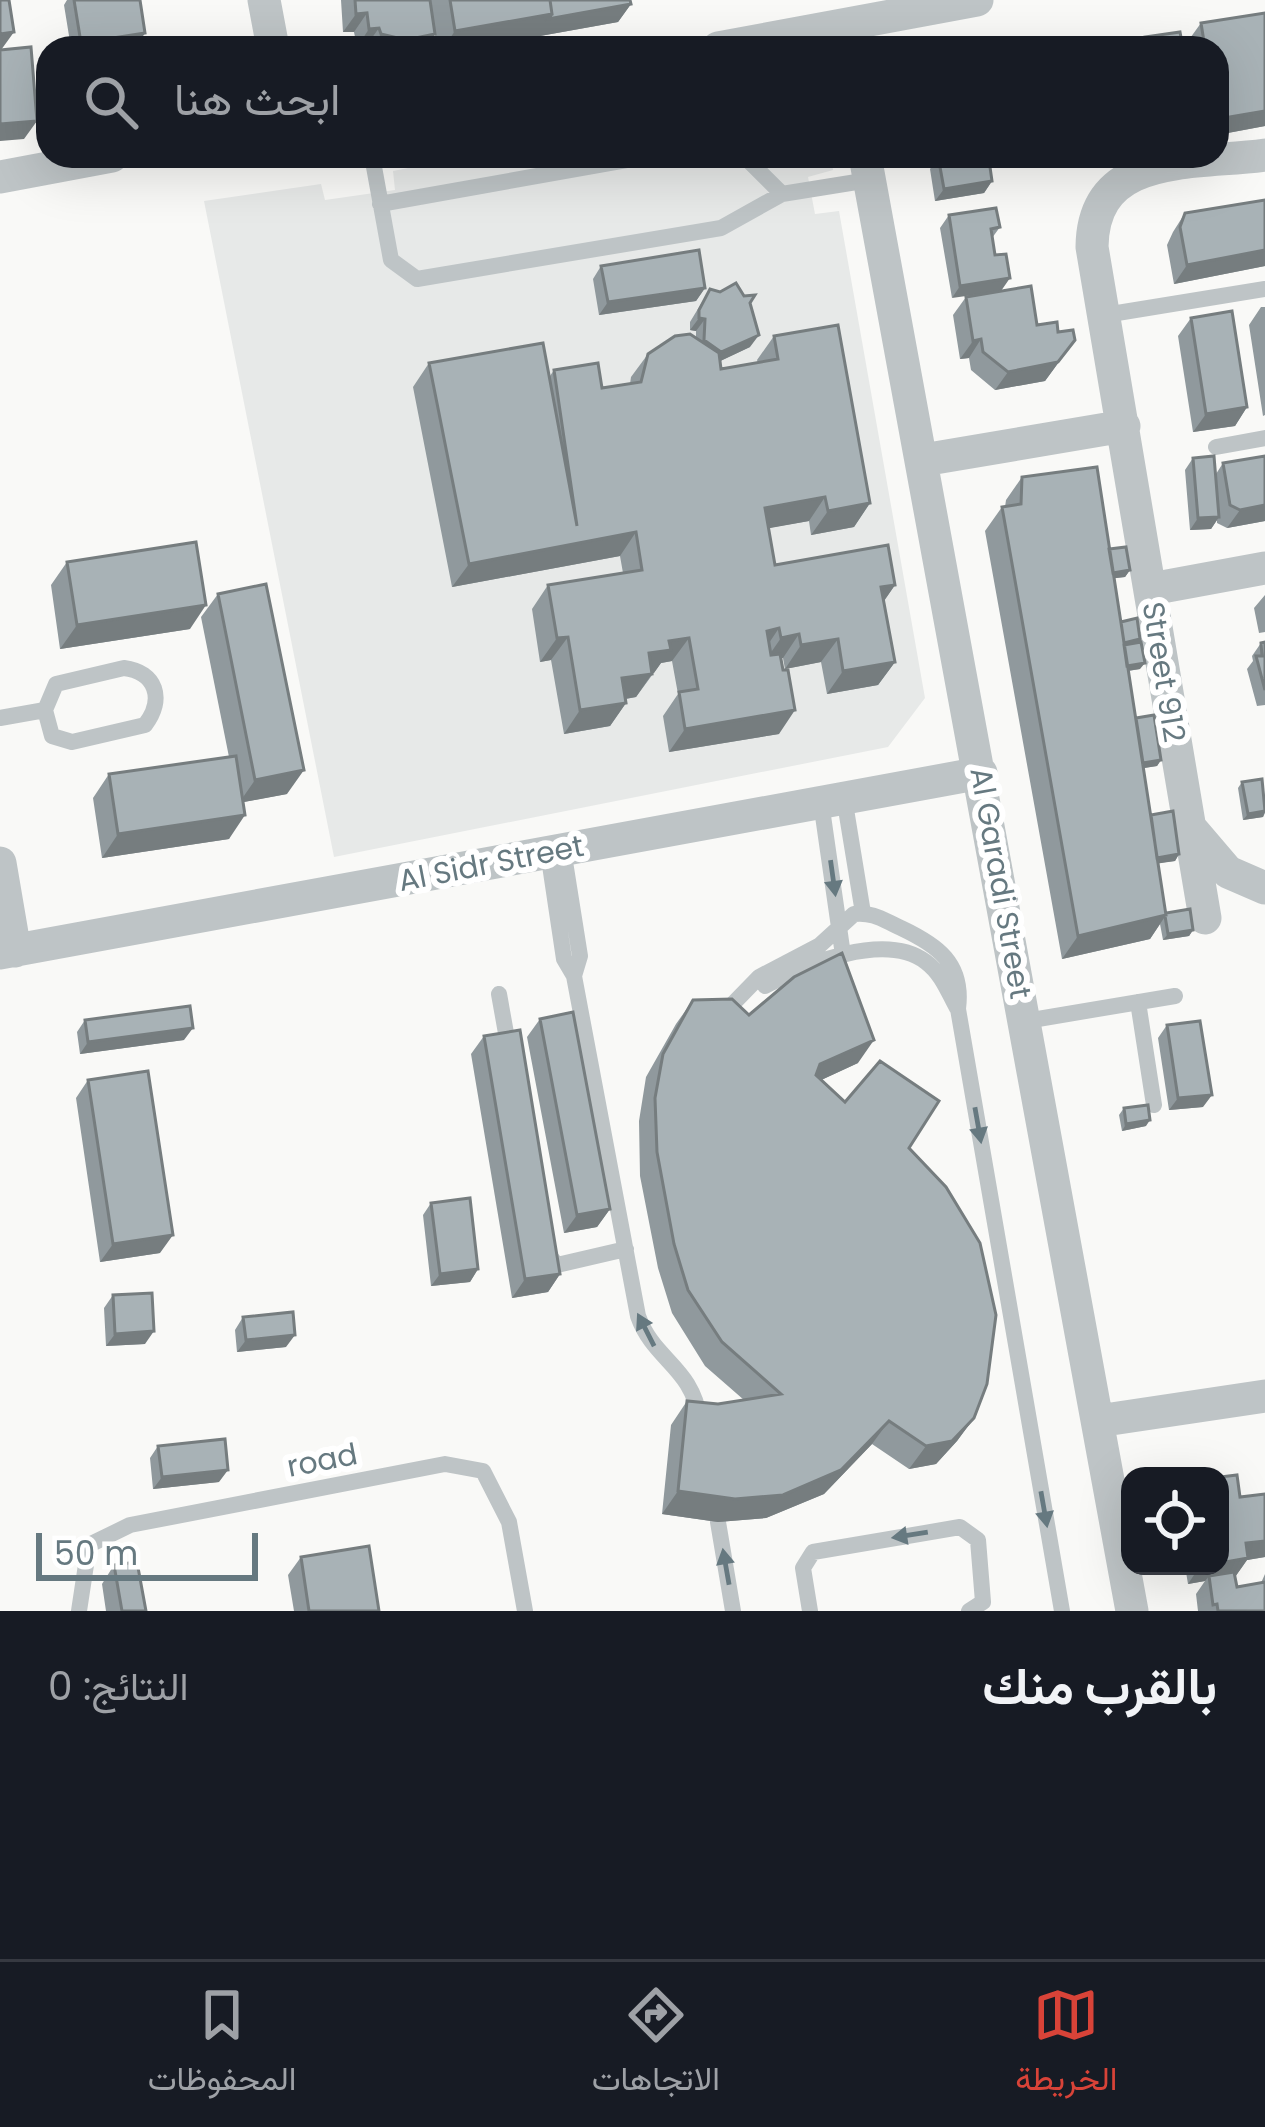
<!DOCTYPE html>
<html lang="ar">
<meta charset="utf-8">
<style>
:root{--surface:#171b24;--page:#20242c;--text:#f1f3f6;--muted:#9ea1a6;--line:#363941;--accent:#d84338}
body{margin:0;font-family:Poppins,Vazirmatn,sans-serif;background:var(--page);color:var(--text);direction:rtl}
.controls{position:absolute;right:36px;bottom:36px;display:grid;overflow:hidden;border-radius:24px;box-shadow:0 12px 48px #0002}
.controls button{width:108px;height:108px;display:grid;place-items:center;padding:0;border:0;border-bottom:3px solid var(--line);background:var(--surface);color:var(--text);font:60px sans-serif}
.scale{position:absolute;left:36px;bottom:30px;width:222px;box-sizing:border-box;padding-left:12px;border:6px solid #667980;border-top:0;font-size:33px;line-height:42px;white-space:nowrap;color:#667980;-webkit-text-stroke:9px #fff;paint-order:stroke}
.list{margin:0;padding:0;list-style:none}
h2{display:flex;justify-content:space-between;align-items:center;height:156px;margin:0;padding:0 48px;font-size:51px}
h2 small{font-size:39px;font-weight:400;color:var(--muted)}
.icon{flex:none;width:66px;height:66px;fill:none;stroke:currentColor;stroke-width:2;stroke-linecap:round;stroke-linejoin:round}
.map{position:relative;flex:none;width:1265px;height:1611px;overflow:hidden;direction:ltr}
.search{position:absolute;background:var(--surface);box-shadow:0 12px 48px #0002;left:36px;right:36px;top:36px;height:132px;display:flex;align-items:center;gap:30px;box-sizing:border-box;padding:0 42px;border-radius:36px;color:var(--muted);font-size:45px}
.sheet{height:348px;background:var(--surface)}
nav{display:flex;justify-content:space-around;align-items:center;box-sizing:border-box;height:168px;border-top:3px solid var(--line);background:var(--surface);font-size:33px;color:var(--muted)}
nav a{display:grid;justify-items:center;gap:6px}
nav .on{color:var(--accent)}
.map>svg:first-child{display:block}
.built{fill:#e7e9e8}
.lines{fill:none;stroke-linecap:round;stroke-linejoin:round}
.service{stroke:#bec4c6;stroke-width:16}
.minor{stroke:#bec4c6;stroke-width:33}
.wall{fill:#90999d}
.shaded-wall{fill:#767d7f}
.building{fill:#a8b2b6;stroke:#767d7f;stroke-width:3}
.oneway{fill:#667980}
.labels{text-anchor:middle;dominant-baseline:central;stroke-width:12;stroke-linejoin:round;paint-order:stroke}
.street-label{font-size:30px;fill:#667980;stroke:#fff}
</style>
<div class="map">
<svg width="1265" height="1611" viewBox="0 0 1265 1611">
<rect width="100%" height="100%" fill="#f9f9f7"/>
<path class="built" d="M470 156H831L833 170 808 177 815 214 839 211 925 698 888 747 334 857 204 201 321 184 325 200 395 190 393 171Z"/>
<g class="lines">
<path class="service" d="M372 156 391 260 417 279 721 228 782 194 869 180
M744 156 782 194
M380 204 649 156
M1105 315 1265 289
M1216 447 1265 438
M124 668C156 672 165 699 145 725L72 742 52 736 45 710 56 684Z
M0 718 45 710
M844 797 863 913
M821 802 843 955
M563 849 580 956 574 976
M548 852 564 959 574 976 638 1316C654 1361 692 1366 700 1420
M765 986C805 964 885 931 926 962 942 974 948 992 957 1008
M499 994 509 1050
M1138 1002 1154 1105
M722 1015 759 977 820 945 854 914C874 912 883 920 901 928 937 945 964 963 958 1009L1062 1611
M1026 1021 1175 996
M546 1252 557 1265 626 1249
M718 1522 733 1611
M79 1611 89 1545 130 1525 445 1464 483 1471 509 1522 525 1611
M810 1611 803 1568 813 1552 960 1527 978 1540 983 1602 969 1611"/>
<path class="minor" d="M264 0 273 48
M718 48 977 0
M865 156 1132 1611
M0 177 112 156
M923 460 1124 426
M1151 589 1265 568
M1193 831 1228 872 1265 888
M0 863 15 951
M1205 918 1092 247C1093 151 1193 165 1265 155
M0 953 981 773
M1098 1421 1265 1396"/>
</g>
<path class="wall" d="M67 0H140L145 33 136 46 121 48H71L64 5Z
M341 0H430L425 48 357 47 354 32H343Z
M430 0H630L631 4 618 22 474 48H437Z
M1265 13V126L1217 135V48H1189L1188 41 1201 23Z
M939 156 977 162 992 181 984 193 935 201 930 169Z
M1265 200V266L1174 284 1167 245 1173 232 1185 213Z
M949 215 1000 227 992 238 995 255 952 298 940 228Z
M601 266 705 288 696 301 599 315 593 279Z
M710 289 750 303V347L720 361 721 369 758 363 757 360 774 336 870 503 854 527 811 535 809 521 768 528 775 565 895 585 884 601 895 662 878 685 827 694 821 662 785 669 783 658H781L779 734 669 752 663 716 678 694 672 661 661 663 636 697 626 699V703L610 726 564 734 551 660 540 662 532 609 548 585 623 573 620 556 452 587 413 387 429 363 550 376 554 370 602 388 630 384 631 377 648 354 696 338V331L690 330V322Z
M966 297 1058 332 1075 340 1045 381 995 390 971 370 969 358 960 359 953 315Z
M1261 307H1265V415L1263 416 1249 325Z
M1191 318 1247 407 1235 426 1193 432 1178 336Z
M1193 458 1216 474 1223 463 1265 521 1227 528 1217 523V520L1211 529 1190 530 1185 470Z
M1022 477 1109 549 1130 570 1125 577 1114 578 1121 622 1140 639 1138 643 1140 669 1128 671 1136 718 1161 760 1157 766 1143 768 1151 815 1179 854 1175 861 1158 863 1166 913 1193 930 1189 936 1163 940 1160 924 1150 939 1062 959 985 531 1002 507H1005L1006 500Z
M67 562 190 629 60 649 51 585Z
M218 594 287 794 243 802 229 839 102 858 93 798 109 774 229 757 201 617Z
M1265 595V632L1259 633 1254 608Z
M1265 642V705L1257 706 1247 669 1253 661 1252 656 1261 643Z
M1242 782 1265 798V813L1263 817 1243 820 1238 788Z
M693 1000 749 1015 858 1063 821 1080 845 1102 909 1148 974 1418 957 1441 936 1464 909 1469 872 1444 824 1494 766 1518 718 1522 662 1514 671 1425 687 1401 718 1404 744 1400 705 1366 672 1313 658 1268 640 1176 639 1121 646 1077 676 1024Z
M540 1019 610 1209 597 1227 564 1233 527 1037Z
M85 1020 184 1040 80 1054 77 1032Z
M1167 1025 1203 1107 1169 1110 1158 1038Z
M484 1036 560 1274 548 1292 512 1298 471 1054Z
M88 1080 160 1253 100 1262 76 1098Z
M1124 1108 1146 1126 1122 1131 1119 1115Z
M431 1203 478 1269 470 1282 431 1286 423 1215Z
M113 1295 145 1344 106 1346 104 1308Z
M243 1317 286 1347 237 1352 235 1330Z
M158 1446 219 1482 153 1489 150 1458Z
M1265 1494V1557L1247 1560 1235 1577 1237 1587 1261 1583 1265 1574V1611H1198L1196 1594 1205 1581 1188 1584 1185 1566H1220L1240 1497Z
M301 1557 379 1611H294L288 1575Z
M114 1565 146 1611H106L102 1584Z"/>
<path class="shaded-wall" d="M631 4 618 22 474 48H443L455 31 552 14Z
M367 13 354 32H343L356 14Z
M379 28 366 46 357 47 369 29Z
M14 32 1 50H0V34Z
M145 33 136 46 121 48H78L81 43Z
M381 34H435L425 48H371Z
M1265 111V126L1217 135 1218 119Z
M37 121 24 139 0 141V124Z
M992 181 984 193 935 201 944 189Z
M1265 250V266L1174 284 1187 265Z
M1010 278 1001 291 952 298 960 286Z
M705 288 696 301 599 315 608 302Z
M699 318 705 319 696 331 690 330Z
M759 335 750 347 712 365 721 352Z
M981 339 969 358 960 359 973 341Z
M1075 340 1045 381 995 390 1008 372Z
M1247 407 1235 426 1193 432 1206 414Z
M825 497 809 521 748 532 765 508Z
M870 503 854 527 811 535 828 511Z
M1265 505V521L1227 528 1240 510Z
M1219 517 1211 529 1190 530 1198 518Z
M636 532 620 556 452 587 469 564Z
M1130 570 1125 577 1100 580 1104 574Z
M895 585 879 608 881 587Z
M206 605 190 629 60 649 77 625Z
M779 628 763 652 767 631Z
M799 634 783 658 765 661 781 638Z
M568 637 551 660 540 662 557 638Z
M689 638 672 661 661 663 654 673 641 676 652 674 636 697 606 702 622 678 649 653 669 641Z
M838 639 821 662 785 669 801 645Z
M895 662 878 685 827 694 843 671Z
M1145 663 1140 669 1113 673 1118 667Z
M626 703 610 726 564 734 580 710Z
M795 710 779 734 669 752 685 729Z
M1161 760 1157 766 1132 770 1137 764Z
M304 770 287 794 239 803 255 780Z
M1265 811 1263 817 1243 820 1248 814Z
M245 815 229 839 102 858 118 834Z
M1179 854 1175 861 1148 865 1153 859Z
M1166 915 1150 939 1062 959 1078 936Z
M1193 930 1189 936 1163 940 1168 934Z
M193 1028 184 1040 80 1054 88 1042Z
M874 1040 858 1063 804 1088 820 1064Z
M1212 1095 1203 1107 1169 1110 1178 1098Z
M1150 1120 1146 1126 1122 1131 1126 1124Z
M610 1209 597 1227 564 1233 577 1215Z
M173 1235 160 1253 100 1262 113 1244Z
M478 1269 470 1282 431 1286 440 1274Z
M560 1274 548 1292 512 1298 525 1279Z
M154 1331 145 1344 106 1346 115 1334Z
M295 1335 286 1347 237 1352 246 1340Z
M974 1418 957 1441 936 1464 909 1469 926 1446Z
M889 1421 872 1444 824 1494 766 1518 718 1522 662 1514 678 1491Z
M228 1470 219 1482 153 1489 162 1477Z
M1265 1541V1557L1247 1560 1235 1577 1209 1576 1205 1581 1188 1584 1200 1566H1220V1563L1246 1543Z"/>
<path class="building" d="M0 0H9L14 32 0 34Z
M74 0H140L145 33 81 43Z
M355 0H430L435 34 406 40 381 34 379 28 369 29 367 13 356 14Z
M450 0H550L552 14 455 31Z
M550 0H630L631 4 548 19 552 14Z
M1265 13V111L1218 119 1217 48H1205L1201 23Z
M1180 32 1183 48H1147L1145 37Z
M31 47 37 121 0 124V50Z
M938 156H976L977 162 989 160 992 181 944 189Z
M1265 200V250L1187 265 1180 227 1185 213Z
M996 208 1000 227 991 229 995 255 1006 254 1010 278 960 286 949 215Z
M699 250 705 288 608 302 601 266Z
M736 283 744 296 755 295 750 303 759 335 721 352 704 340 705 319 699 318V310L710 289 720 292Z
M1031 286 1037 325 1057 322 1058 332 1073 330 1075 340 1058 362 1008 372 983 352 981 339 973 341 966 297Z
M1232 311 1247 407 1206 414 1191 318Z
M838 325 870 503 828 511 825 497 765 508 775 565 888 545 895 585 881 587 895 662 843 671 838 639 801 645 799 634 781 638 779 628 767 631 771 655 780 654 783 670H788L795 710 685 729 679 692 698 689 689 638 669 641 671 650 649 653 652 674 622 678 626 703 580 710 568 637 557 638 548 585 642 570 636 532 469 564 429 363 543 343 577 526 554 370 598 363 602 388 641 382 648 354 675 336 690 334 719 353 721 369 778 359 774 336Z
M1214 456 1219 517 1198 518 1193 458Z
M1265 456V505L1240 510 1230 505 1223 463Z
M1097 467 1166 915 1078 936 1002 507 1021 504 1022 477Z
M196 542 206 605 77 625 67 562Z
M1126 547 1130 570 1113 573 1109 549Z
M266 584 304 770 255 780 218 594Z
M1137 618 1140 639 1124 643 1121 622Z
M1141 642 1145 663 1127 666 1124 645Z
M1265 642V690L1256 656H1262L1261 643Z
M1154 715 1161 760 1143 763 1136 718Z
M236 756 245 815 118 834 109 774Z
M1262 779 1265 811 1248 814 1242 782Z
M1173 811 1179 854 1157 858 1151 815Z
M1190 909 1193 930 1168 934 1165 916 1166 913Z
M842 953 874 1040 820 1064 816 1075 845 1102 880 1061 939 1101 909 1148 946 1187 980 1243 996 1315 987 1384 974 1418 952 1441 926 1446 889 1421 841 1470 783 1495 735 1499 678 1491 687 1401 718 1404 781 1394 722 1342 688 1290 674 1244 657 1152 655 1098 663 1054 693 1000 732 999 749 1015 794 977Z
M190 1006 193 1028 88 1042 85 1020Z
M573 1012 610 1209 577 1215 540 1019Z
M1200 1021 1212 1095 1178 1098 1167 1025Z
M520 1030 560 1274 525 1279 484 1036Z
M148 1071 173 1235 113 1244 88 1080Z
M1148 1105 1150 1120 1126 1124 1124 1108Z
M470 1198 478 1269 440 1274 431 1203Z
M152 1293 154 1331 115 1334 113 1295Z
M293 1312 295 1335 246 1340 243 1317Z
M225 1439 228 1470 162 1477 158 1446Z
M1237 1475 1240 1497 1265 1494V1541L1246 1543 1248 1558 1220 1563V1477Z
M369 1546 379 1611H309L301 1557Z
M137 1562 146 1611H122L114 1565Z
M1234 1572 1237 1587 1265 1582V1611H1218L1217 1604 1213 1605 1209 1576Z"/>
<defs><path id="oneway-solid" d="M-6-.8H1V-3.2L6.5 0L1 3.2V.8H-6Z" transform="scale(3)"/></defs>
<g class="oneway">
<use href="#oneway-solid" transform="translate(833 878) rotate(82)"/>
<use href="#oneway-solid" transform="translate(978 1125) rotate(80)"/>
<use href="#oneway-solid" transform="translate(646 1330) rotate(-117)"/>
<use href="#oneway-solid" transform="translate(1044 1509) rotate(80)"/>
<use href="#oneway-solid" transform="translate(910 1535) rotate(171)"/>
<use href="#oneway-solid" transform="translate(726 1567) rotate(-100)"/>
</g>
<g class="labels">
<g class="street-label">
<text transform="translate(1164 672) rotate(81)">Street 912</text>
<text transform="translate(491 863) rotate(-11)">Al Sidr Street</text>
<text transform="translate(1001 883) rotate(80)">Al Garadi Street</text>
<text transform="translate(322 1460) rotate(-11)">road</text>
</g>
</g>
</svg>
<div class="controls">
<button><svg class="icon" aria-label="locate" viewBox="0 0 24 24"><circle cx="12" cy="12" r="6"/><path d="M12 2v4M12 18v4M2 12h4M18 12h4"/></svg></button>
</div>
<div class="scale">50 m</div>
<div class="search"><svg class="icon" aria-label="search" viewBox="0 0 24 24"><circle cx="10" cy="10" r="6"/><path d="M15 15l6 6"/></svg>ابحث هنا</div>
</div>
<section class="sheet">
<h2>بالقرب منك<small>النتائج: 0</small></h2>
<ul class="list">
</ul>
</section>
<nav>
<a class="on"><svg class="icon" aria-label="map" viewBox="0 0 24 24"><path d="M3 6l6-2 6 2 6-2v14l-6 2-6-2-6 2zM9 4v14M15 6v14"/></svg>الخريطة</a>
<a><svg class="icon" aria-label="directions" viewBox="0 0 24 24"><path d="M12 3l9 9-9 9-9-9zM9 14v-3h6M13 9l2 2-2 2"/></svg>الاتجاهات</a>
<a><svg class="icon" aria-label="saved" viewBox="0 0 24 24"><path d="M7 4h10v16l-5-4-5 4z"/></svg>المحفوظات</a>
</nav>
